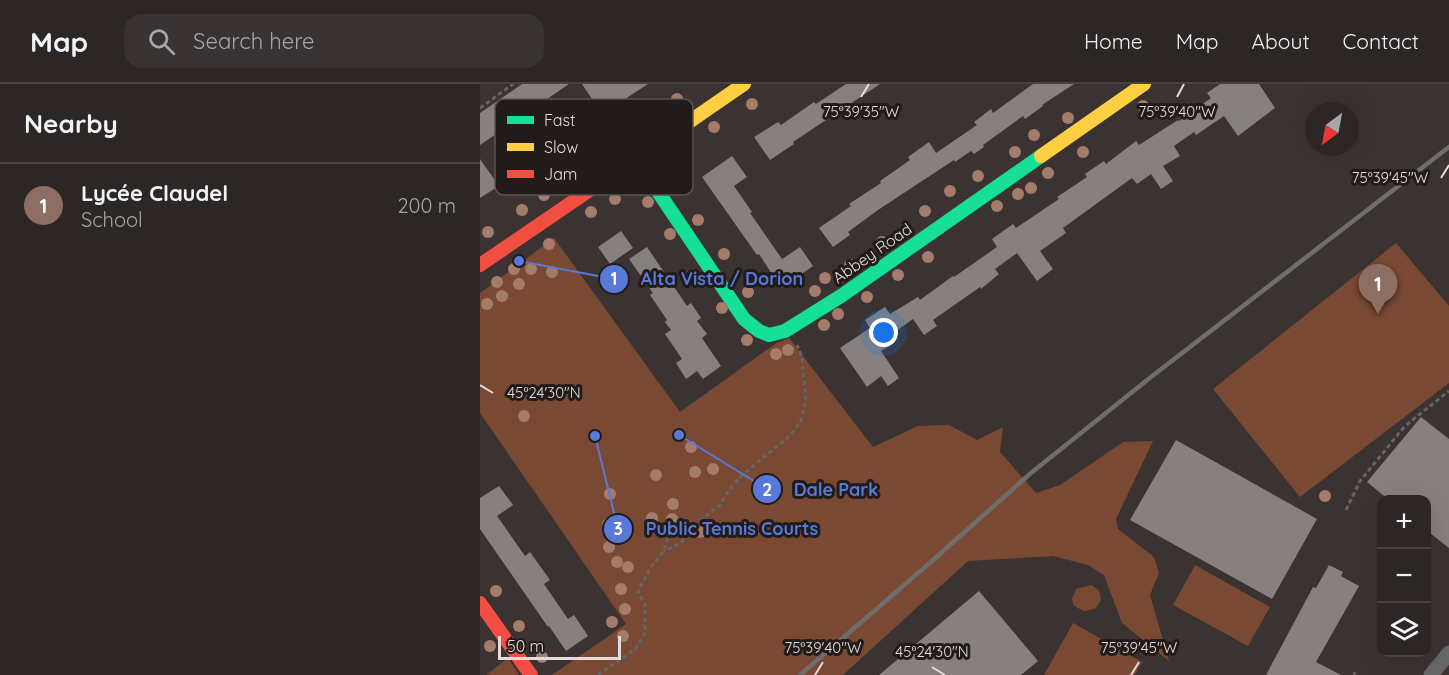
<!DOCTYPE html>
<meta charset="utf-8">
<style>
:root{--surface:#2c2625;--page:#383232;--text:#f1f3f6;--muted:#a6a5a7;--line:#484342;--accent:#a8a19e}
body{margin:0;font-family:Quicksand,sans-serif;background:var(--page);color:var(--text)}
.controls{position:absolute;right:18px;bottom:18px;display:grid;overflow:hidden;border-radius:12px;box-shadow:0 6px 24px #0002}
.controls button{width:54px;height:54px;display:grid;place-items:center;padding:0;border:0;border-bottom:2px solid var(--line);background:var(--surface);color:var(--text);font:30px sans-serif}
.compass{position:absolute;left:825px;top:18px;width:54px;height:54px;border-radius:50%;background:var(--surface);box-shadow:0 6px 24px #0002;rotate:212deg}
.scale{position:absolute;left:18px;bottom:15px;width:123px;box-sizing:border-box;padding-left:6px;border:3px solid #e3dcd8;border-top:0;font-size:16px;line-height:21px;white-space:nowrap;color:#e3dcd8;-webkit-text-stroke:4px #211b19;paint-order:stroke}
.you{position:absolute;left:404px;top:249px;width:21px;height:21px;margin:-15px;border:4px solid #fff;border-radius:50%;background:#1a73e8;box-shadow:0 0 0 9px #1a73e833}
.badge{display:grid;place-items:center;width:39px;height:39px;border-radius:50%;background:var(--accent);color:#fff;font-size:20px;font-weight:700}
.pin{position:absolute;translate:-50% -50px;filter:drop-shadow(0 2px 3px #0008)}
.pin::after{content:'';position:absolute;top:32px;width:21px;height:18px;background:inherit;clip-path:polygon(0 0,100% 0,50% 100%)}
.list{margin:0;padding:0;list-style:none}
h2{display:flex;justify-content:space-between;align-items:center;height:78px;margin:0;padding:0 24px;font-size:26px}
h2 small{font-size:20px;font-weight:400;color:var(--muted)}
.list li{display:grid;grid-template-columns:39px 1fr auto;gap:18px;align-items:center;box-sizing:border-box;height:84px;padding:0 24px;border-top:2px solid var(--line)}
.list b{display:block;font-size:22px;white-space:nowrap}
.list p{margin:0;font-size:20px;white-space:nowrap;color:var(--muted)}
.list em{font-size:20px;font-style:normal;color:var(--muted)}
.icon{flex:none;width:33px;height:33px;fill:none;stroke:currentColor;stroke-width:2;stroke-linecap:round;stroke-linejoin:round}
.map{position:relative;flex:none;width:969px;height:591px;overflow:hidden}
header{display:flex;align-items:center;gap:36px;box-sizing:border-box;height:84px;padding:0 30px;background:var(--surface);border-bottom:2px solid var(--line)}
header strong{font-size:28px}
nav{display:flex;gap:33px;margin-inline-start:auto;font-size:21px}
.search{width:420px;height:54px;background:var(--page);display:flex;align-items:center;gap:15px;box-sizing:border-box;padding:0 21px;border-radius:18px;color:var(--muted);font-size:22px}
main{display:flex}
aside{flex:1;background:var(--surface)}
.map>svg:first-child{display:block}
.green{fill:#794933}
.building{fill:#86817e}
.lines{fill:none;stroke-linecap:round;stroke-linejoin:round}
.path{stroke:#666565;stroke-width:3;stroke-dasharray:4.5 3;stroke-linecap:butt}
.street{stroke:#666867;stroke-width:15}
.fast{stroke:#16e098;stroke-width:14}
.slow{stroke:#ffcf43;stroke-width:14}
.jam{stroke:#f24e42;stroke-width:14}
.rail{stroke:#706e6d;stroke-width:4.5}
.tree{fill:#a47c69}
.ticks{fill:none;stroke:#e3dcd8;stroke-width:2}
.labels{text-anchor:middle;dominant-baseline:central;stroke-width:6;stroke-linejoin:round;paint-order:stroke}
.street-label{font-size:16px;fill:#e3dcd8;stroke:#211b19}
.key{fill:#211b19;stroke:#5b5552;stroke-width:1.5}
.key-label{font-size:16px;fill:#e3dcd8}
.ticks-label{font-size:15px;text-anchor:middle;fill:#e3dcd8;stroke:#211b19;stroke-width:6;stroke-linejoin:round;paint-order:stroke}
.leader{fill:none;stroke:#5879d8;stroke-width:2}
.callout-dot{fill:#5879d8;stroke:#211b19;stroke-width:2}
.mark-label{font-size:18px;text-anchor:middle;font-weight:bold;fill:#fff}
.callout-label{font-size:18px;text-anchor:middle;font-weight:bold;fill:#5879d8;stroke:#211b19;stroke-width:6;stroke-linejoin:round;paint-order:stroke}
</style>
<header>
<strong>Map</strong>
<div class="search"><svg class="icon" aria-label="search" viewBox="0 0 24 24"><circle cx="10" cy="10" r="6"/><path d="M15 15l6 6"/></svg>Search here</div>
<nav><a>Home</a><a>Map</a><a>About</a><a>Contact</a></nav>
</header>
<main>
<aside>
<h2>Nearby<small></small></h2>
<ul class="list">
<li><span class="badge" style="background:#8d6e63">1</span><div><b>Lycée Claudel</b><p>School</p></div><em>200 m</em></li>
</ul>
</aside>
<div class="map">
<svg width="969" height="591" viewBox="0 0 969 591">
<rect width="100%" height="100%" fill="#3a3331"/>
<path class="green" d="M74 154 200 328 295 260 309 254 393 363 438 342 469 341 497 356 523 343 520 368 556 409 580 401 643 358 673 357 636 435 638 445 674 473 679 489 670 511 689 577 642 539 624 491 608 481 573 472 488 477 363 591H72L146 540 0 329V209Z
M916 159 969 222V299L820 413 733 305Z
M715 481 790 523 768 562 693 521Z
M611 501 619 506 621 516 615 525 604 527 594 522 592 515 596 505Z
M593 539 662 578 655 591H564Z
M28 574 39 591H6Z"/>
<path class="building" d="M42 0H89L0 61V29Z
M102 0H168L122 30Z
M366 0H400L313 58 314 60 290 76 274 53 298 38 301 41 334 18 336 20Z
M553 0H594L562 21 563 22 545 35 543 32 503 61 504 63 494 70 491 67 475 78 474 76 398 126 368 148 370 151 353 163 339 144 371 122 369 120 401 99 400 97 430 76 428 73 449 58 456 69 497 41 494 38 511 25 513 29Z
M740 0H779L795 24 758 52 744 32 716 51 714 48 694 62 700 72 683 82 693 97 681 105 671 90 657 100 652 94 583 144 586 149 560 167 573 185 557 197 537 169 515 185 519 190 501 205 500 203 453 236 457 242 444 251 433 235 409 252 414 259 401 267 419 294 408 302 401 292 387 303 360 264 390 244 385 236 405 223 410 230 438 213 440 216 473 192 474 193 517 163 512 155 533 140 536 144 579 115 577 113 607 93 605 90 624 77 626 80 656 57 659 61 698 36 699 37 731 14 727 9Z
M252 72 267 93 254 102 272 128 270 129 302 175 320 163 333 182 301 204 279 170 277 171 222 93Z
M0 75 19 102 0 114Z
M141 147 153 164 130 180 118 163Z
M167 163 207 222 211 219 221 234 217 237 227 250 222 254 241 282 223 295 217 287 206 295 196 279 202 275 185 250 191 246 185 238 187 236 170 211 173 209 149 175Z
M941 333 969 355V464L946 446V416H909L887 398Z
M696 356 837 435 792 515 650 436Z
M19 402 33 421 17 432 45 472 50 468 70 496 64 500 88 535 94 531 108 552 86 567 69 542 68 543 0 445V414Z
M849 481 863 488 861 492 879 502 836 578 861 591H786L833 503 836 504Z
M499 507 558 577 541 591H399Z"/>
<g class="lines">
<path class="path" d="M73 17 115 79
M0 24 33 0
M866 426 880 397 925 342 969 307
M214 442 240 421 249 406 261 392 306 355 316 344 321 336 326 316 322 273 317 261
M118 591 155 565 165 549V520L158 508 170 484 184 467 188 452 195 446 204 441 214 442 201 459 184 467
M874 591 875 588"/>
<path class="street" d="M951 591 969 569"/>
<path class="fast" d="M156 75 264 235 279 247 289 251 305 247 361 212 561 72"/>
<path class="slow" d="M161 71 264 0
M561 72 664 0"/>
<path class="jam" d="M0 181 161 71
M0 519 51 591"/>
<path class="rail" d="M320 591 452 477 551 389 671 293 969 63"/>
</g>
<g class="tree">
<circle cx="197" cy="15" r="6"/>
<circle cx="272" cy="20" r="6"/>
<circle cx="663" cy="22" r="6"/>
<circle cx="588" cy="34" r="6"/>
<circle cx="234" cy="43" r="6"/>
<circle cx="554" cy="51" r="6"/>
<circle cx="535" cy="68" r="6"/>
<circle cx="603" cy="68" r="6"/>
<circle cx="568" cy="89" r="6"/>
<circle cx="498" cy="92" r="6"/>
<circle cx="551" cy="104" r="6"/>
<circle cx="470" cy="107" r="6"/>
<circle cx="538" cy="110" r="6"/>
<circle cx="64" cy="111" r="6"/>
<circle cx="135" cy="115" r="6"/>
<circle cx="168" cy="118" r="6"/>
<circle cx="517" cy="122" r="6"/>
<circle cx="42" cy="126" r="6"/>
<circle cx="445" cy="127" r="6"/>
<circle cx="111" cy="128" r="6"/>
<circle cx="218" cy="136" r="6"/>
<circle cx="8" cy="148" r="6"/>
<circle cx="190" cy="150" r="6"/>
<circle cx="402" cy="158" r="6"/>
<circle cx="69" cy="160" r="6"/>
<circle cx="244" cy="170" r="6"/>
<circle cx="448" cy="173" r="6"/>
<circle cx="370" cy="181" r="6"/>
<circle cx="34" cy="185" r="6"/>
<circle cx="51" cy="185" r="6"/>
<circle cx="72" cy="188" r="6"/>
<circle cx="212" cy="191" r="6"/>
<circle cx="418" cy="191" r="6"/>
<circle cx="345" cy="194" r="6"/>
<circle cx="17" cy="198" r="6"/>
<circle cx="39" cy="200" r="6"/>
<circle cx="335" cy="207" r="6"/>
<circle cx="268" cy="208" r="6"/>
<circle cx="22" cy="212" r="6"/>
<circle cx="387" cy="213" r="6"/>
<circle cx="7" cy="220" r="6"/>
<circle cx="242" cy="224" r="6"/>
<circle cx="358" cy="230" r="6"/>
<circle cx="344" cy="241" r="6"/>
<circle cx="267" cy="256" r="6"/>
<circle cx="308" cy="266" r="6"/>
<circle cx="296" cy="270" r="6"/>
<circle cx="44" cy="332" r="6"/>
<circle cx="211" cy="363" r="6"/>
<circle cx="233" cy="385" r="6"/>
<circle cx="215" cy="388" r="6"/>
<circle cx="176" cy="391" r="6"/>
<circle cx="130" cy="410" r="6"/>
<circle cx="845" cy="412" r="6"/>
<circle cx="193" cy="420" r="6"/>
<circle cx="172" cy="434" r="6"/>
<circle cx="192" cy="435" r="6"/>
<circle cx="128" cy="440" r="6"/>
<circle cx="220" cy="448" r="6"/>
<circle cx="129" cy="463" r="6"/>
<circle cx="137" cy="478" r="6"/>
<circle cx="148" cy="483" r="6"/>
<circle cx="141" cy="505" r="6"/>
<circle cx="16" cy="507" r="6"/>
<circle cx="145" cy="525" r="6"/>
<circle cx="132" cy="538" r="6"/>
<circle cx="39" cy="542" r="6"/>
<circle cx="143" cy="552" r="6"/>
<circle cx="10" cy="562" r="6"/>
<circle cx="62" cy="573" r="6"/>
</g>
<path class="ticks" d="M381 13 389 0M697 13 704 0M961 94 969 81M0 301 13 309M452 583 465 591M335 591 343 578M651 591 659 578"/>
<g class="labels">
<g class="street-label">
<text transform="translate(392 169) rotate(-35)">Abbey Road</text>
</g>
</g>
<rect x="15" y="15" width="198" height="96" rx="9" class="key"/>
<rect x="27" y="32" width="27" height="8" fill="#16e098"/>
<rect x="27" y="59" width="27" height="8" fill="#ffcf43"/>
<rect x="27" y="86" width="27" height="8" fill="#f24e42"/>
<g class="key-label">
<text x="64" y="42">Fast</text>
<text x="64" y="69">Slow</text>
<text x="64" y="96">Jam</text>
</g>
<g class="ticks-label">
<text x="381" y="33">75°39'35"W</text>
<text x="697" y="33">75°39'40"W</text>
<text x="910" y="99">75°39'45"W</text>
<text x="64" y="314">45°24'30"N</text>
<text x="343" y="569">75°39'40"W</text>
<text x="659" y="569">75°39'45"W</text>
<text x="452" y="573">45°24'30"N</text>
</g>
<path class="leader" d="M39 177L134 195M199 351L287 405M115 352L138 445"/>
<g class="callout-dot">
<circle cx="39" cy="177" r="6"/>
<circle cx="199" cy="351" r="6"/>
<circle cx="115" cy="352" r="6"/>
<circle cx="134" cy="195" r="15"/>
<circle cx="287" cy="405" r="15"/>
<circle cx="138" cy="445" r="15"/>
</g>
<g class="mark-label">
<text x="134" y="201">1</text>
<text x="287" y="412">2</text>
<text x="138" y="451">3</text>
</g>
<g class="callout-label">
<text x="242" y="201">Alta Vista / Dorion</text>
<text x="356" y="412">Dale Park</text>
<text x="252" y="451">Public Tennis Courts</text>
</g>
</svg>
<div class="controls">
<button>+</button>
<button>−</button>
<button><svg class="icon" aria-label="layers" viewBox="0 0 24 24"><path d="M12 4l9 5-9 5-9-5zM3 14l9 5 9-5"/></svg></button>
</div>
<svg class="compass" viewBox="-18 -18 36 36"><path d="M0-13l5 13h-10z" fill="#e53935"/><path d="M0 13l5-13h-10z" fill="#a6a5a7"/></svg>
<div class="scale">50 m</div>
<div class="you"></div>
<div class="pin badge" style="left:898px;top:230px;background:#8d6e63">1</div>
</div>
</main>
